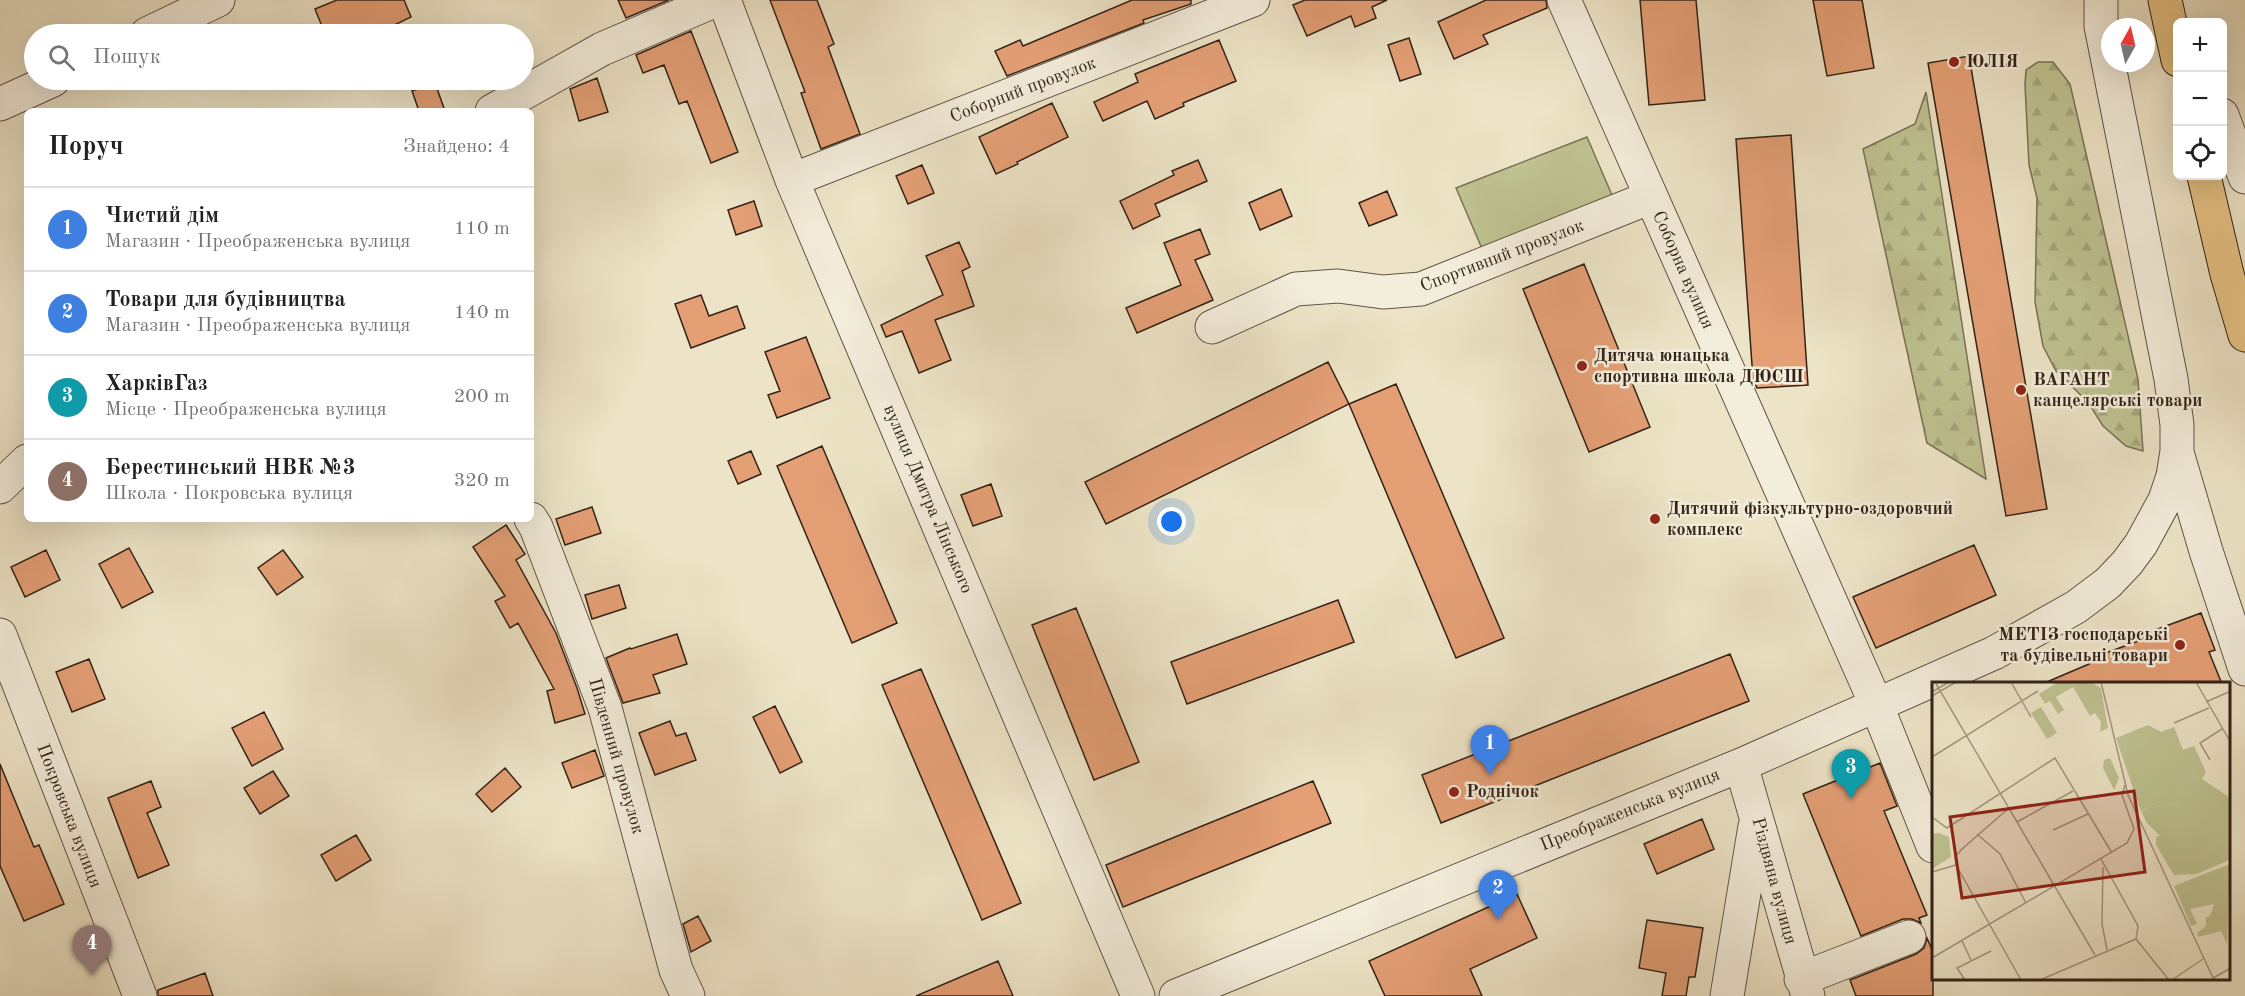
<!DOCTYPE html>
<html lang="uk">
<meta charset="utf-8">
<style>
:root{--surface:#fff;--page:#f6f6f6;--text:#202124;--muted:#757577;--line:#e0e0e0;--accent:#8f2418}
body{margin:0;font-family:"Old Standard TT",serif;background:var(--page);color:var(--text)}
.controls{position:absolute;right:18px;top:18px;display:grid;overflow:hidden;border-radius:9px;box-shadow:0 6px 24px #0002}
.controls button{width:54px;height:54px;display:grid;place-items:center;padding:0;border:0;border-bottom:2px solid var(--line);background:var(--surface);color:var(--text);font:30px sans-serif}
.compass{position:absolute;left:2101px;top:18px;width:54px;height:54px;border-radius:50%;background:var(--surface);box-shadow:0 6px 24px #0002;rotate:8deg}
.you{position:absolute;left:1172px;top:522px;width:21px;height:21px;margin:-15px;border:4px solid #fff;border-radius:50%;background:#1a73e8;box-shadow:0 0 0 9px #1a73e833}
.badge{display:grid;place-items:center;width:39px;height:39px;border-radius:50%;background:var(--accent);color:#fff;font-size:20px;font-weight:700}
.pin{position:absolute;translate:-50% -50px;filter:drop-shadow(0 2px 3px #0008)}
.pin::after{content:'';position:absolute;top:32px;width:21px;height:18px;background:inherit;clip-path:polygon(0 0,100% 0,50% 100%)}
.list{margin:0;padding:0;list-style:none}
h2{display:flex;justify-content:space-between;align-items:center;height:78px;margin:0;padding:0 24px;font-size:26px}
h2 small{font-size:20px;font-weight:400;color:var(--muted)}
.list li{display:grid;grid-template-columns:39px 1fr auto;gap:18px;align-items:center;box-sizing:border-box;height:84px;padding:0 24px;border-top:2px solid var(--line)}
.list b{display:block;font-size:22px;white-space:nowrap}
.list p{margin:0;font-size:20px;white-space:nowrap;color:var(--muted)}
.list em{font-size:20px;font-style:normal;color:var(--muted)}
.icon{flex:none;width:33px;height:33px;fill:none;stroke:currentColor;stroke-width:2;stroke-linecap:round;stroke-linejoin:round}
.map{position:relative;flex:none;width:2245px;height:996px;overflow:hidden}
.search{position:absolute;background:var(--surface);box-shadow:0 6px 24px #0002;left:24px;top:24px;width:510px;height:66px;display:flex;align-items:center;gap:15px;box-sizing:border-box;padding:0 21px;border-radius:33px;color:var(--muted);font-size:22px}
.panel{position:absolute;background:var(--surface);box-shadow:0 6px 24px #0002;left:24px;top:108px;width:510px;height:414px;border-radius:9px}
.map>svg:first-child{display:block}
.forest{fill:url(#forest-firs);stroke:#797254;stroke-width:1.5}
.pitch{fill:#bfc291;stroke:#797254;stroke-width:1.5}
.building{fill:#e49f75;stroke:#332218;stroke-width:1.5}
.lines{fill:none;stroke-linecap:round;stroke-linejoin:round}
.minor-casing{stroke:#625244;stroke-width:35}
.highway-casing{stroke:#332218;stroke-width:35}
.minor{stroke:#f3eddb;stroke-width:33}
.highway{stroke:#e6c284;stroke-width:33}
.poi-dot{fill:#8f2418;stroke:#f3eddb;stroke-width:2}
.labels{text-anchor:middle;dominant-baseline:central;stroke-width:5;stroke-linejoin:round;paint-order:stroke}
.poi-label{font-size:18px;font-weight:bold;fill:#332218;stroke:#f3eddb;text-anchor:start}
.street-label{font-size:18px;fill:#332218;stroke:#f3eddb}
.inset-road{fill:none;stroke:#a39681;stroke-width:1.5}
.view{fill:#8f2418;fill-opacity:0.15;stroke:#8f2418;stroke-width:3}
.inset-edge{fill:none;stroke:#332218;stroke-width:3}
</style>
<div class="map">
<svg width="2245" height="996" viewBox="0 0 2245 996">
<defs>
<pattern id="forest-firs" width="22" height="20" patternUnits="userSpaceOnUse" patternTransform="scale(1.5)"><rect width="22" height="20" fill="#bfc291"/><path d="M5 1l3.5 6h-7zM16 11l3.5 6h-7z" fill="#a5a67c"/></pattern>
</defs>
<rect width="100%" height="100%" fill="#ede4c7"/>
<filter id="stains"><feTurbulence type="fractalNoise" baseFrequency=".00333" numOctaves="4"/><feColorMatrix values="0 0 0 0 .2 0 0 0 0 .09 0 0 0 0 .02 0 0 0 .5 -.17"/></filter>
<radialGradient id="worn" r=".72"><stop offset=".6" stop-color="#630" stop-opacity="0"/><stop offset="1" stop-color="#630" stop-opacity=".3"/></radialGradient>
<path class="forest" d="M2038 62H2053L2070 84 2138 379 2143 451 2126 446 2103 426 2088 402 2056 371 2043 346 2035 302 2037 198 2029 165 2025 85 2026 70Z
M1926 92 1986 479 1927 443 1863 149 1915 124Z"/>
<path class="pitch" d="M1587 137 1615 202 1486 258 1456 188Z"/>
<path class="building" d="M337 0H404L411 17 376 34H325L315 9Z
M618 0H669L626 18Z
M770 0H817L834 44 828 47 860 134 821 149 801 93 805 92Z
M1132 0H1191V4L1143 20 1144 23 1007 76 995 51 1020 40 1023 46Z
M1305 0H1387L1372 7 1376 18 1355 27 1351 16 1307 36 1293 5Z
M1486 0H1546L1547 8 1483 35 1488 44 1454 59 1438 22Z
M1640 0H1696L1705 100 1649 105Z
M1813 0H1862L1874 68 1827 76Z
M691 31 738 152 711 163 687 101 679 104 664 65 643 73 636 55Z
M1409 38 1421 74 1400 81 1388 45Z
M1219 40 1236 81 1183 103 1184 106 1155 119 1147 101 1103 121 1094 102 1138 82 1135 74Z
M1969 56 2047 509 2006 516 1928 63Z
M597 78 608 112 579 121 570 89Z
M435 83 445 111H419L412 91Z
M1052 103 1068 137 1017 162 1018 164 996 174 979 137Z
M1791 135 1808 385 1757 388 1753 379 1736 139Z
M1198 160 1207 181 1155 204 1160 216 1133 229 1120 201 1174 175 1172 171Z
M922 165 934 193 908 204 896 176Z
M1281 189 1292 216 1260 230 1249 203Z
M1387 191 1397 215 1369 226 1359 203Z
M754 201 762 226 736 235 728 210Z
M1200 229 1210 254 1195 260 1213 300 1137 333 1126 308 1181 285 1164 243Z
M959 242 970 267 962 271 974 306 935 320 951 360 919 373 902 331 886 337 881 325 943 295 926 256Z
M1584 264 1650 427 1589 452 1523 289Z
M701 295 709 316 737 306 745 328 691 348 675 304Z
M806 337 830 398 777 418 768 395 780 391 765 352Z
M1328 362 1349 404 1106 524 1085 482Z
M1396 384 1504 638 1456 658 1349 404Z
M822 446 897 623 852 643 777 466Z
M751 451 761 474 738 484 728 461Z
M991 484 1002 516 973 526 961 495Z
M592 507 601 533 565 545 556 519Z
M506 525 525 554 516 560 556 633 577 688 585 714 555 723 547 691 554 689 518 623 510 628 495 601 505 596 473 547Z
M1974 545 1996 595 1876 648 1853 597Z
M129 548 153 592 122 608 99 564Z
M46 550 60 580 25 597 11 567Z
M283 550 303 577 277 595 258 568Z
M619 585 626 608 592 619 585 595Z
M1338 600 1354 642 1187 704 1171 662Z
M1076 608 1139 762 1094 780 1032 625Z
M2201 613 2215 650 2209 652 2222 684H2042L2089 664 2087 660 2149 637 2147 633Z
M677 634 687 664 653 675 660 693 623 703 606 658 630 648 631 649Z
M1730 654 1749 701 1441 823 1422 775Z
M89 659 105 699 72 712 56 672Z
M921 669 1021 903 982 920 882 685Z
M775 706 802 762 780 773 753 717Z
M264 712 283 749 252 766 232 728Z
M670 721 676 736 686 733 696 760 655 775 639 733Z
M595 750 604 776 572 788 562 763Z
M1880 763 1897 806 1884 811 1927 915 1919 918 1921 923 1912 919H1903L1861 936 1803 794Z
M0 764 34 847 39 845 64 904 24 921 0 866Z
M505 768 521 787 492 812 476 794Z
M273 771 289 796 260 814 244 788Z
M151 781 161 807 147 813 169 865 138 878 108 798Z
M1313 781 1331 823 1123 907 1106 865Z
M1702 819 1714 849 1657 874 1644 844Z
M356 835 371 860 336 881 321 855Z
M1517 894 1537 938 1470 969 1482 996H1385L1369 961Z
M698 916 711 941 691 952 683 924Z
M1647 920 1703 928 1695 977H1689L1686 996H1662L1666 973 1639 968Z
M1927 938 1933 952V996H1856L1850 980 1916 954 1924 948Z
M998 961 1013 996H916Z
M205 973 213 996H158V990Z"/>
<g class="lines">
<defs>
<path id="minor" d="M724 0 792 180 1138 996
M1564 0 1876 704 1933 846
M147 34 218 0
M0 104 53 80
M492 111 602 49 716 0
M2222 115 2245 177
M792 180 1253 0
M1212 327 1296 289 1338 286 1383 292 1421 289 1651 197
M2178 456 2206 551 2245 669
M0 487 27 461
M531 519 536 527 605 708 676 970 688 996
M0 635 140 996
M1741 765 1808 996
M1801 979 1909 937
M1176 996 1741 765 1994 653 2076 607 2108 583 2127 563 2141 544 2165 500 2173 476 2177 451V425L2171 379 2101 26V0
M1727 996 1755 826"/>
<path id="highway" d="M2165 0 2178 60
M2204 176 2227 274 2245 335"/>
</defs>
<use href="#minor" class="minor-casing"/>
<use href="#highway" class="highway-casing"/>
<use href="#minor" class="minor"/>
<use href="#highway" class="highway"/>
</g>
<g class="poi-dot">
<circle cx="1954" cy="62" r="6"/>
<circle cx="1582" cy="366" r="6"/>
<circle cx="2021" cy="390" r="6"/>
<circle cx="1655" cy="519" r="6"/>
<circle cx="2180" cy="645" r="6"/>
<circle cx="1454" cy="792" r="6"/>
</g>
<g class="labels">
<g class="poi-label">
<text x="1966" y="62">ЮЛІЯ</text>
<text x="1594" y="356">Дитяча юнацька<tspan x="1594" dy="21">спортивна школа ДЮСШ</tspan></text>
<text x="2033" y="380">ВАГАНТ<tspan x="2033" dy="21">канцелярські товари</tspan></text>
<text x="1667" y="509">Дитячий фізкультурно-оздоровчий<tspan x="1667" dy="21">комплекс</tspan></text>
<text x="2168" y="635" text-anchor="end">МЕТІЗ господарські<tspan x="2168" dy="21">та будівельні товари</tspan></text>
<text x="1466" y="792">Роднічок</text>
</g>
<g class="street-label">
<text transform="translate(1023 90) rotate(-21)">Соборний провулок</text>
<text transform="translate(1502 256) rotate(-21)">Спортивний провулок</text>
<text transform="translate(1683 270) rotate(66)">Соборна вулиця</text>
<text transform="translate(928 499) rotate(67)">вулиця Дмитра Лінського</text>
<text transform="translate(616 756) rotate(74)">Південний провулок</text>
<text transform="translate(1630 810) rotate(-22)">Преображенська вулиця</text>
<text transform="translate(69 816) rotate(69)">Покровська вулиця</text>
<text transform="translate(1774 881) rotate(75)">Різдвяна вулиця</text>
</g>
</g>
<g transform="translate(1932 682)">
<rect width="298" height="298" fill="#ede4c7"/>
<path d="M126 0H158L169 6 176 46 168 50 169 40 163 31 158 34 141 5 124 15 132 28 126 32 118 19 113 22 107 12ZM109 25 125 51 115 57 99 31ZM216 43 229 50 242 45 251 68 262 64 274 90 270 97 266 94 249 124 224 120 209 130 184 56Z" fill="#bfc291"/>
<path d="M205 50 232 56 252 86H239L221 96H211L198 77 200 58 197 54ZM178 76 187 96 182 108 171 86 172 78ZM298 143V178L264 192 242 193 224 163V155L229 153ZM7 151 17 155 19 175 0 187V152ZM298 182 295 262 289 249 266 255 265 251 274 244V235L278 234 282 222 258 227 265 242 259 244 242 204Z" fill="#bfc291"/>
<path d="M266 94 298 116V173L252 188 240 166 214 140 210 130 224 120 249 124 256 97Z" fill="#bfc291"/>
<path class="inset-road" d="M3 0 163 273M79 0 99 35M169 0 196 113 282 298M264 0 299 61M0 10 17 0M0 14 24 0M274 20 299 9M242 41 277 26M0 75 106 9M278 78 268 61 290 47M0 135 15 146 123 76 180 171M85 140 141 109M121 148 156 132M45 152 68 172 94 221M169 177 206 244 204 257M24 183 89 298M24 183 23 175 30 167 77 126M171 185 170 242 175 268M0 190 24 183M204 257 237 298M30 259 39 278M0 276 195 161 202 147 190 113 193 103M281 296 299 286M33 298 25 286 59 269M108 298 204 257M240 298 271 277"/>
<path class="view" d="M202 109 213 190 30 216 18 135Z"/>
<rect width="298" height="298" class="inset-edge"/>
</g>
<rect width="100%" height="100%" filter="url(#stains)"/>
<rect width="100%" height="100%" fill="url(#worn)"/>
</svg>
<div class="controls">
<button>+</button>
<button>−</button>
<button><svg class="icon" aria-label="locate" viewBox="0 0 24 24"><circle cx="12" cy="12" r="6"/><path d="M12 2v4M12 18v4M2 12h4M18 12h4"/></svg></button>
</div>
<svg class="compass" viewBox="-18 -18 36 36"><path d="M0-13l5 13h-10z" fill="#e53935"/><path d="M0 13l5-13h-10z" fill="#757577"/></svg>
<div class="you"></div>
<div class="pin badge" style="left:1490px;top:775px;background:#3f7fe0">1</div>
<div class="pin badge" style="left:1498px;top:920px;background:#3f7fe0">2</div>
<div class="pin badge" style="left:1851px;top:799px;background:#0f9aa8">3</div>
<div class="pin badge" style="left:92px;top:975px;background:#8d6e63">4</div>
<div class="search"><svg class="icon" aria-label="search" viewBox="0 0 24 24"><circle cx="10" cy="10" r="6"/><path d="M15 15l6 6"/></svg>Пошук</div>
<section class="panel">
<h2>Поруч<small>Знайдено: 4</small></h2>
<ul class="list">
<li><span class="badge" style="background:#3f7fe0">1</span><div><b>Чистий дім</b><p>Магазин · Преображенська вулиця</p></div><em>110 m</em></li>
<li><span class="badge" style="background:#3f7fe0">2</span><div><b>Товари для будівництва</b><p>Магазин · Преображенська вулиця</p></div><em>140 m</em></li>
<li><span class="badge" style="background:#0f9aa8">3</span><div><b>ХарківГаз</b><p>Місце · Преображенська вулиця</p></div><em>200 m</em></li>
<li><span class="badge" style="background:#8d6e63">4</span><div><b>Берестинський НВК №3</b><p>Школа · Покровська вулиця</p></div><em>320 m</em></li>
</ul>
</section>
</div>
